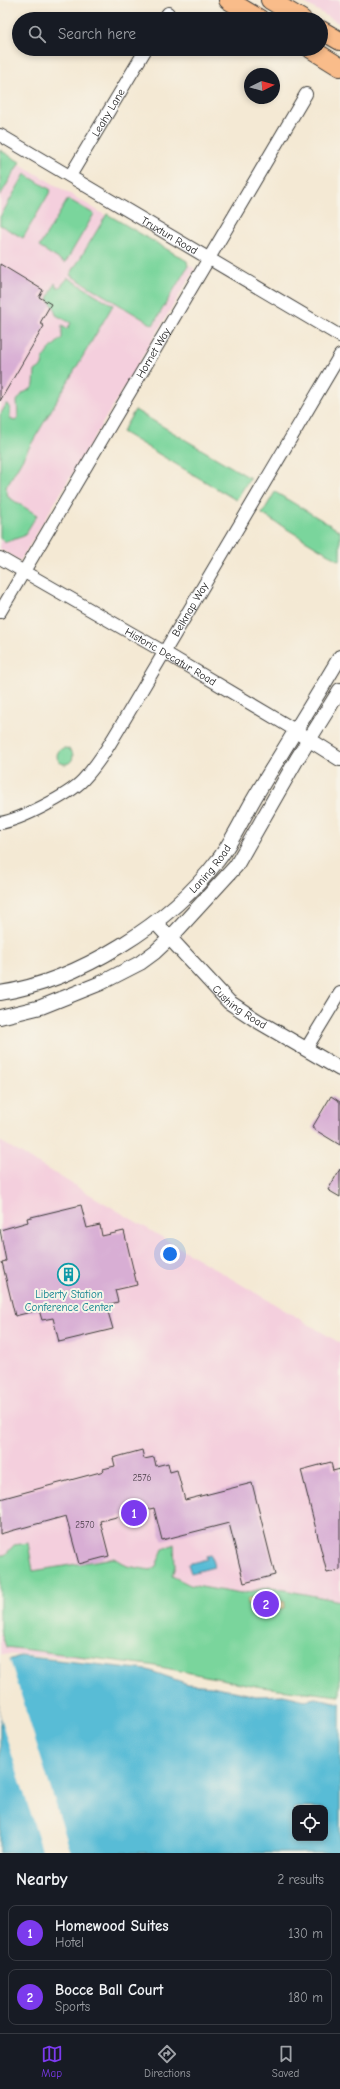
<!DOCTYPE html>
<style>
:root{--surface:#171b24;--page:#20242c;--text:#f1f3f6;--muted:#9ea1a6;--line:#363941;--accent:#7c3aed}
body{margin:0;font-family:"Comic Neue",sans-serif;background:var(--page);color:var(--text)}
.controls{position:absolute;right:12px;bottom:12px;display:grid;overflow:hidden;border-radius:8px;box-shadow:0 2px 6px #0003}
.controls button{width:36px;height:36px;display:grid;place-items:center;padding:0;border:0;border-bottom:1px solid var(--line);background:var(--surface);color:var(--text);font:20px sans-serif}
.compass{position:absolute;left:244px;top:68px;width:36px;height:36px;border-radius:50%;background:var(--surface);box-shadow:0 2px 6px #0003;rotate:85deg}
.you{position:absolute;left:170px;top:1254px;width:14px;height:14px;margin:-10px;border:3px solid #fff;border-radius:50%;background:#1a73e8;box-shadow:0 0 0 6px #1a73e833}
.badge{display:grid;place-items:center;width:26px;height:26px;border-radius:50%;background:var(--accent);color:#fff;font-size:13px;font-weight:700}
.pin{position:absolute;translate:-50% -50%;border:2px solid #fff;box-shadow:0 1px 4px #0006}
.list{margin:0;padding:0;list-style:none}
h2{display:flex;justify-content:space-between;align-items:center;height:52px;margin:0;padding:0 16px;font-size:17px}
h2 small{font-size:13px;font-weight:400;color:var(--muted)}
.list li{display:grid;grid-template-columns:26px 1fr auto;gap:12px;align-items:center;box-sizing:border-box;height:56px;margin:0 8px 8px;padding:0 8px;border:1px solid var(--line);border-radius:8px}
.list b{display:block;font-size:15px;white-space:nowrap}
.list p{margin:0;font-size:13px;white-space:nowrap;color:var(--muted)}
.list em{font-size:13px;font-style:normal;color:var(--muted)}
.icon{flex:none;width:22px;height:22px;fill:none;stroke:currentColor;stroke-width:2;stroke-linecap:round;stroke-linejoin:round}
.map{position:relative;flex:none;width:340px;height:1853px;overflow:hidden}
.search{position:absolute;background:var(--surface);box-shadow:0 2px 6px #0003;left:12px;right:12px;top:12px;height:44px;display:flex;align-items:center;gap:10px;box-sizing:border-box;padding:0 14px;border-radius:22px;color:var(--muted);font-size:15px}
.sheet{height:180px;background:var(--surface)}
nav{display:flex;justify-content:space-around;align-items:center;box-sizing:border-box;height:56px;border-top:1px solid var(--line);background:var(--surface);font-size:11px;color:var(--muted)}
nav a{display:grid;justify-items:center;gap:2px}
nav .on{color:var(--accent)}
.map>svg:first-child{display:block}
.built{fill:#f4cfdd}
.green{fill:#7ad59c;stroke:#4b785c}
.sand{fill:#eeda9e;stroke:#857b5d}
.water{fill:#58bcd6;stroke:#3a6c79;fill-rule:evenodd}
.pier{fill:#f4e9d4}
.building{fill:#d8aed4}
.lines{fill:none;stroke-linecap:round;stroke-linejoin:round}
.minor-casing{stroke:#3c3b38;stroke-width:14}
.tertiary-casing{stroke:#3c3b38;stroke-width:16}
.primary-casing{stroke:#3c3b38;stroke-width:20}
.minor{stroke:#fff;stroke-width:12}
.tertiary{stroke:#fff;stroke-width:14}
.primary{stroke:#f9bc8a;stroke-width:18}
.labels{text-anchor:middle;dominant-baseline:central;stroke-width:4;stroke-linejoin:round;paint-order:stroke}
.number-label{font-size:9px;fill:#4b404a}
.street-label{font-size:11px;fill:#1c1c1c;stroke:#f7f3e8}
.culture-label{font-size:11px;fill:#0d838f;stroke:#f7f3e8}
</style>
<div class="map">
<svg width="340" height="1853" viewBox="0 0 340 1853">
<rect width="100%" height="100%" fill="#f7f3e8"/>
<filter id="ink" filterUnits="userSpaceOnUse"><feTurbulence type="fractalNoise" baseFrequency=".025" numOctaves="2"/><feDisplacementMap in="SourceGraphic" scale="8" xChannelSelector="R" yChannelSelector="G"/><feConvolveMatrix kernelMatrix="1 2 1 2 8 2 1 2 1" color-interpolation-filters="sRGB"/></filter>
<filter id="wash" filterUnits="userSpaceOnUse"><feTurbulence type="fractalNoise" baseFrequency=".012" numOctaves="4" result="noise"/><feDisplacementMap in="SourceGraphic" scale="16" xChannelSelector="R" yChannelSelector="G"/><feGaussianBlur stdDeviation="0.9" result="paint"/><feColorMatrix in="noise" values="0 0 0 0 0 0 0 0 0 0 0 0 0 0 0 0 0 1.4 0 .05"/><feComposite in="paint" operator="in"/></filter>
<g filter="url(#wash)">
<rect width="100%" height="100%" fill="#f4e9d4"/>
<path class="built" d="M300 0H340V24Z
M0 152 195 269 20 561 0 549Z
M0 1141 340 1343V1671L0 1654Z"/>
<path class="green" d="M0 150 20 162 0 196Z
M25 174 51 190 23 238 0 225V217Z
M68 199 94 214 65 263 39 247Z
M107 214 187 261 188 266 153 325 70 275Z
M68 278 113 305 6 487 8 497 37 515 24 536 6 542 0 538V415L7 403 10 409V419L15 421 18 418 17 401 23 393 31 389 34 385 35 371 42 366C43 352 53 347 62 338V326L67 329 71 323 56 315 54 307 48 299 55 283 57 287H60Z
M135 410 250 478 236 500 122 432Z
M275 492 340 531V561L262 514Z
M57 756a8 8 0 1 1 16 0a8 8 0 1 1-16 0Z
M28 1543 33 1571 114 1558 127 1566 150 1570 156 1566 163 1549 174 1544 175 1566 172 1576 190 1585 241 1594 269 1587 340 1601V1696L261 1687 150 1665 6 1647 0 1629V1555H5L14 1545Z"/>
<path class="sand" d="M248 1598 285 1602 284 1609 247 1605Z"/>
<path class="water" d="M211 1555 214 1567 191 1573 188 1564 207 1559 206 1556Z
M20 1656 148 1670 188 1684 212 1686 256 1696 284 1695 305 1700 316 1698 340 1703V1853H0V1663ZM295 1808H325V1838H295Z"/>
<path class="pier" d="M9 1657 71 1853H43L0 1717V1661Z"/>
<g id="blocks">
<path class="building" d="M0 264 43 290 39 297 51 304 40 323 44 326 0 401Z
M331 1096 340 1102V1145L312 1128Z
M340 1169V1197L328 1190Z
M81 1205 87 1228 100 1225 102 1236 124 1231 137 1285 115 1290 118 1302 106 1305 113 1329 59 1342 53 1318 42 1320 39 1310 15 1316 2 1262 6 1261 0 1230 28 1222 27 1218Z
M142 1450 144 1459 154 1457 156 1466 168 1463 170 1472 177 1470 185 1500 252 1483 275 1575 244 1583 229 1523 162 1540 154 1508 100 1521 109 1556 79 1564 66 1516 0 1534V1499L104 1471 103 1469 115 1466 113 1458Z
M331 1462 333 1471 340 1469V1570L327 1573 301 1470Z"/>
</g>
</g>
<g filter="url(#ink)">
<use href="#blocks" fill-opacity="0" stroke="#3c3b38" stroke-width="1"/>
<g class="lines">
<defs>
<g id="minor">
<path d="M164 19 168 13"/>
<path id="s1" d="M0 135 340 336"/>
<path id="s2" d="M70 176 146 49"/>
<path id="s3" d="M0 558 164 652 295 730"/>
<path id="s4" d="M0 612 306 94"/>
<path id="s5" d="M0 823C20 820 69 795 83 780 99 763 111 742 123 722L340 355"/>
<path d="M306 1049 340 993"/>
</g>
<g id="tertiary">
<path d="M302 735 340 759"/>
<path id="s6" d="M156 923 229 1002 256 1020 340 1069"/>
<path id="s7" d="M0 993C78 981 171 923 218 860 233 841 245 813 258 792 285 747 313 703 340 657"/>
<path d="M0 1017 41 1007 101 983 140 963 155 952 171 937 236 866 297 759 340 690"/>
</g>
<path id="primary" d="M228 0 260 19
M270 0 302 19
M321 30 340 41
M311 49 340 67"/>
</defs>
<use href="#minor" class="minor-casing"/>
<use href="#tertiary" class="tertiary-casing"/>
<use href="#primary" class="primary-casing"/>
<use href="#minor" class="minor"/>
<use href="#tertiary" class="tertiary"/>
<use href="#primary" class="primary"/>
</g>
</g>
<defs>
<symbol id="building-ring" viewBox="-11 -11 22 22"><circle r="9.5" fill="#f7f3e8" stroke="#0f9aa8" stroke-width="1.5"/><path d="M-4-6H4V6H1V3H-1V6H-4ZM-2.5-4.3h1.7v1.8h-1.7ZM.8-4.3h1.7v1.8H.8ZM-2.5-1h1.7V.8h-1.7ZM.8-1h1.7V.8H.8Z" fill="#0f9aa8"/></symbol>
</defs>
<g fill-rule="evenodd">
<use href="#building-ring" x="56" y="1262" width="25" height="25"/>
</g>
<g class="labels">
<g class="number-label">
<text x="142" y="1478">2576</text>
<text x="85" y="1525">2570</text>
</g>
<g class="street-label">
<text stroke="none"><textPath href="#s2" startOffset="74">Leahy Lane</textPath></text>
<text stroke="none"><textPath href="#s1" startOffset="197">Truxtun Road</textPath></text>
<text stroke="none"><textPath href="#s4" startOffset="301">Hornet Way</textPath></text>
<text stroke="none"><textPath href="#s5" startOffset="296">Belknap Way</textPath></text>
<text stroke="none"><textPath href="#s3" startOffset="197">Historic Decatur Road</textPath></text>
<text stroke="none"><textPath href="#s7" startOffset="249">Laning Road</textPath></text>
<text stroke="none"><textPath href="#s6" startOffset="119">Cushing Road</textPath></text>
</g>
<g class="culture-label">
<text x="69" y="1294">Liberty Station<tspan x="69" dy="13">Conference Center</tspan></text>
</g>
</g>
</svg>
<div class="controls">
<button><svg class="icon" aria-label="locate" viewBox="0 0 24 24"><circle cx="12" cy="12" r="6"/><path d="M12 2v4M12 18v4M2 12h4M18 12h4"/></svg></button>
</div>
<svg class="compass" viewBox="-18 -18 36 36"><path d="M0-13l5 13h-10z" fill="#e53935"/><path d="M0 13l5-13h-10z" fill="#9ea1a6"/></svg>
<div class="you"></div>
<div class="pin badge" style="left:134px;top:1513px">1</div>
<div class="pin badge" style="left:266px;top:1604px">2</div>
<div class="search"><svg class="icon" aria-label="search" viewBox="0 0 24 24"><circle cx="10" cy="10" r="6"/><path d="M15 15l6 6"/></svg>Search here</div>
</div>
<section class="sheet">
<h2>Nearby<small>2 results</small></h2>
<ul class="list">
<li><span class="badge">1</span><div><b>Homewood Suites</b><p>Hotel</p></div><em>130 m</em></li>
<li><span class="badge">2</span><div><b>Bocce Ball Court</b><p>Sports</p></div><em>180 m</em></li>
</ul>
</section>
<nav>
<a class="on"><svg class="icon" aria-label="map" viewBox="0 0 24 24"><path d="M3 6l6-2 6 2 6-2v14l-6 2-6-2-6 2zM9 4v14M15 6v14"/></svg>Map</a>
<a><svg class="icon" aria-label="directions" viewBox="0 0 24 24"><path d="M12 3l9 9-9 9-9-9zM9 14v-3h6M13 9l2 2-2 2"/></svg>Directions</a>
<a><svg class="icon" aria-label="saved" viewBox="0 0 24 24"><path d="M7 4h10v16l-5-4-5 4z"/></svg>Saved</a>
</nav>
